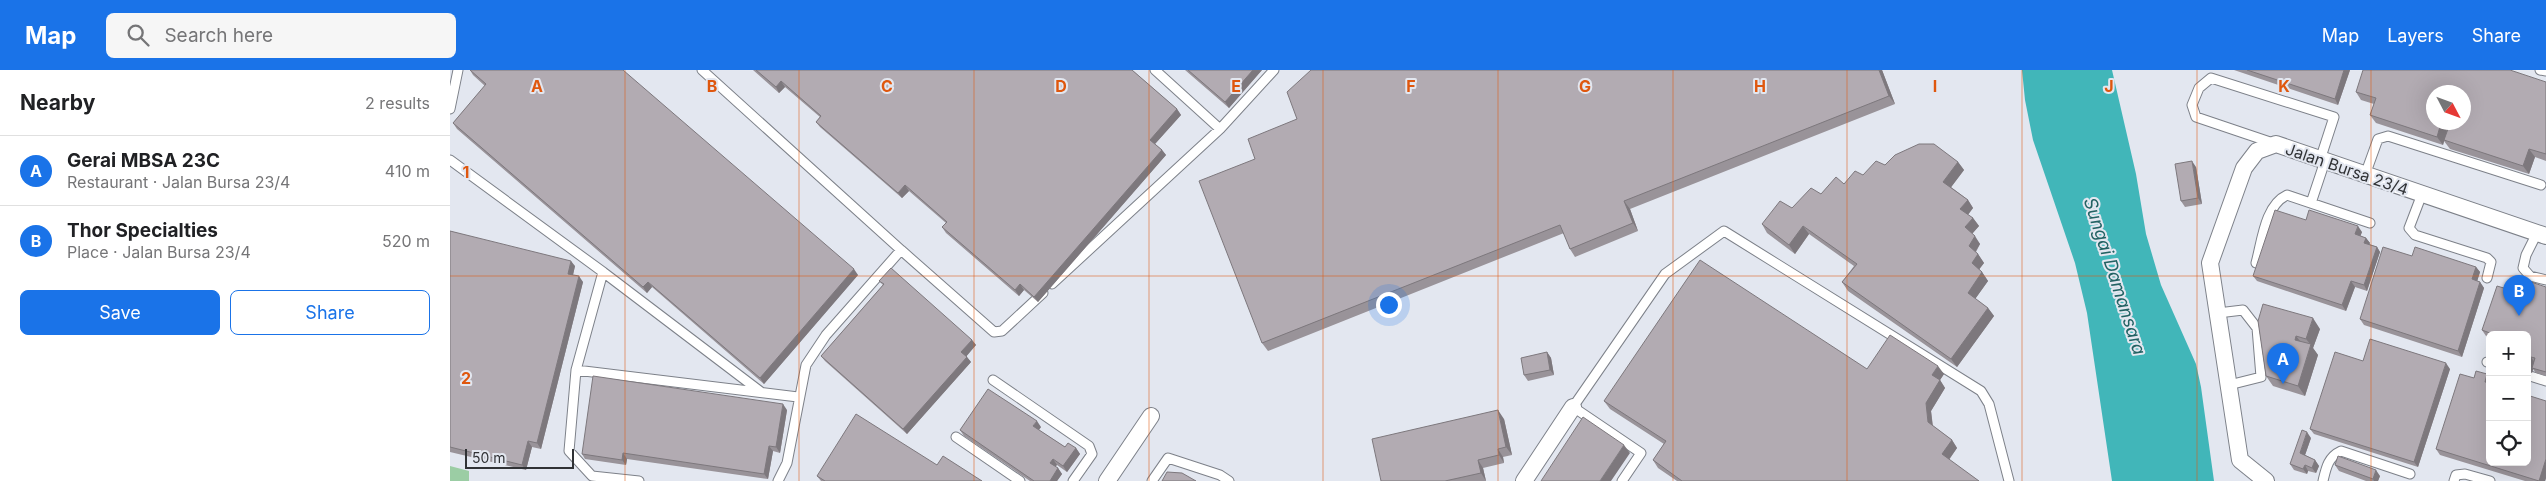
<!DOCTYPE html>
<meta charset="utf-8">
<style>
:root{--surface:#fff;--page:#f6f6f6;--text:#202124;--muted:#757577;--line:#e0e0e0;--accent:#1a73e8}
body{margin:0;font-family:Inter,sans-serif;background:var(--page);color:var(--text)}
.controls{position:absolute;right:15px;bottom:15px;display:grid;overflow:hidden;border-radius:8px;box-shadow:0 5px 20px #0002}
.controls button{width:45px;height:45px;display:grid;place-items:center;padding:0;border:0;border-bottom:1px solid var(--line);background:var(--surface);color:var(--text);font:25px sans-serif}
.compass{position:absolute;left:1976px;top:15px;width:45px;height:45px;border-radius:50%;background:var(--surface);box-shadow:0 5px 20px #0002;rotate:131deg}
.scale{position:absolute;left:15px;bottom:12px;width:109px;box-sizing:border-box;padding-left:5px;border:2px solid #303235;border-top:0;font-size:14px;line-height:18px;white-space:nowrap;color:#303235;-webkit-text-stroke:4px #e3e7f0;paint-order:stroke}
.you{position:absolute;left:938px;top:234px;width:18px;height:18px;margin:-12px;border:4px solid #fff;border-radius:50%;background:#1a73e8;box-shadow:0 0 0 8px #1a73e833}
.badge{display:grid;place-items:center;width:32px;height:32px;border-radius:50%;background:var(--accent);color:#fff;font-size:16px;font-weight:700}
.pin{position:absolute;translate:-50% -41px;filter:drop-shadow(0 1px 2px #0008)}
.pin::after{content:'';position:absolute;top:26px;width:18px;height:15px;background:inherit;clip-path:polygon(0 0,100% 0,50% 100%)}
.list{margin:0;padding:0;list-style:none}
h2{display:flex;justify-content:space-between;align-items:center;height:65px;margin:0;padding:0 20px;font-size:21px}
h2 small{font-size:16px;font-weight:400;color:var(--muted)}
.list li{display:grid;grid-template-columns:32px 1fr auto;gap:15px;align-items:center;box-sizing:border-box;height:70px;padding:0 20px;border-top:1px solid var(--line)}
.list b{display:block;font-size:19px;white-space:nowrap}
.list p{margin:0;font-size:16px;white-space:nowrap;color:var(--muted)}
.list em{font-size:16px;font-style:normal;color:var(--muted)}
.actions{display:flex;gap:10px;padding:15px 20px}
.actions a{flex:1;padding:11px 0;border:1px solid var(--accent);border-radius:8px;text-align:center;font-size:18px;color:var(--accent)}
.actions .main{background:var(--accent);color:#fff}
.icon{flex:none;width:28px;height:28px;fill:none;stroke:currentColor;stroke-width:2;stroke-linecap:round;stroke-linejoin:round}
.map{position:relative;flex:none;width:2096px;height:411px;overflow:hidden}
header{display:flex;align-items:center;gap:30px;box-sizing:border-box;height:70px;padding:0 25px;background:var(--accent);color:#fff}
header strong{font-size:24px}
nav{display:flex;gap:28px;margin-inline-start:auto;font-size:18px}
.search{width:350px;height:45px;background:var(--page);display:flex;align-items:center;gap:12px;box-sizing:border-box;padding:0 18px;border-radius:8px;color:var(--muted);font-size:19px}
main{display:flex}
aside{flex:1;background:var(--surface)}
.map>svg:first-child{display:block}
.green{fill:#9bcda4}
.water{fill:#41b6b9}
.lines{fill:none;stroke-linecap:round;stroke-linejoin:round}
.lane-casing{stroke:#7d8189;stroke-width:11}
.street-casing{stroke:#7d8189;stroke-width:18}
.lane{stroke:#fff;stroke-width:9}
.street{stroke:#fff;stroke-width:16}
.wall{fill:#999399}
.shaded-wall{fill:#7d787d}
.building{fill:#b2abb2;stroke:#7d787d;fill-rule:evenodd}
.grid{fill:none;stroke:#df570e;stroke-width:1;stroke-opacity:0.55}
.labels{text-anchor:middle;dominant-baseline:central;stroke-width:4;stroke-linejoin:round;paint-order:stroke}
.street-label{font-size:16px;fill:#303235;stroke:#e3e7f0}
.water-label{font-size:18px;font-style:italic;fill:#226263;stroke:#e3e7f0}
.grid-label{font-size:16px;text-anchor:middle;font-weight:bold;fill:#df570e;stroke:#e3e7f0;stroke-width:4;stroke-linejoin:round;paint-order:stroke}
</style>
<header>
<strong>Map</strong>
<div class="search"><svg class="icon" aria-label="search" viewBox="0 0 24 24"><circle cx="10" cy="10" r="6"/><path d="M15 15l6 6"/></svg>Search here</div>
<nav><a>Map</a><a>Layers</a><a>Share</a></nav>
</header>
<main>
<aside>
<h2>Nearby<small>2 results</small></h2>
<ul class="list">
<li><span class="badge">A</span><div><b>Gerai MBSA 23C</b><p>Restaurant · Jalan Bursa 23/4</p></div><em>410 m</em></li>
<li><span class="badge">B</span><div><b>Thor Specialties</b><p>Place · Jalan Bursa 23/4</p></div><em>520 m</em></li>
</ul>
<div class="actions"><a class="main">Save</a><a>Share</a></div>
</aside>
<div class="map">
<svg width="2096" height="411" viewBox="0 0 2096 411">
<rect width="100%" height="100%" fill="#e3e7f0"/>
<path class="green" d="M0 396 19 401V411H0Z"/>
<path class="water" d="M1572 0H1662L1686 104 1696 164 1711 215 1746 294 1751 317 1764 411H1662L1637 243 1625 193 1583 70 1575 30Z"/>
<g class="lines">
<defs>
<path id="lane" d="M252 0 451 180
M705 0 770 59
M2090 0 2096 1
M0 39 8 0
M1823 73 1746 47 1742 35 1749 18 1761 8 1884 47 1870 90
M0 90 153 202 126 300 119 381 142 406 189 411
M1915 105 1928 69 1938 66 2091 115
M1972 124 1959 158 1965 165 2037 188 2041 192 2037 208
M1861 133 1875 91
M2087 163 2076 185 2073 198 2080 206 2096 210
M1806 193C1812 171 1815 135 1837 125L1920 153
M153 202 311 322
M602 214 770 59 824 0
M1768 243 1793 240 1807 258 1811 307 1779 315
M2037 292 2040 293
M126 300 348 327
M2077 305 2096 311
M543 310 639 376 642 384 623 411
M506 367 570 411
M328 411 337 393 356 295 376 265 451 180 544 262 552 261 593 223
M702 411 718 388 770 405 779 411
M1172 411 1191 383 1123 337 1215 204 1274 161 1531 321 1539 334 1559 411
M1873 411C1876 398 1878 387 1891 381L1960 404
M2004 411 2006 405 2015 404 2040 411"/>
<path id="street" d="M657 411 701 346
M1074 411 1123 337
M1816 411 1790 390 1760 193 1794 98 1807 81 1826 74 2096 166"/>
</defs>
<use href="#lane" class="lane-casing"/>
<use href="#street" class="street-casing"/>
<use href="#lane" class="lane"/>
<use href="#street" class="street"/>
</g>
<path class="wall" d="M20 0 408 205 314 314 202 217 197 223 7 59 3 53 35 16 23 5Z
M303 0H682L727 39 731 45 705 74 712 80 716 85 588 232 574 220 569 226 496 163 492 157 496 153 459 121 452 128 370 57 366 52 370 47 335 17 329 23Z
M735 0H812L779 38Z
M861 0H1432L1445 34 1180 139 1188 161 1125 187 1120 179 1114 163 818 281 812 273 805 89 847 49Z
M1784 0H1900L1888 35Z
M2096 12V91L2085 87 2079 104 2000 79 1994 71 1993 75 1926 53 1920 45 1924 34 1911 30 1906 22Z
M1508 92 1514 100 1501 117 1518 130 1523 138 1518 145 1523 148 1529 156 1522 164 1530 174 1526 182 1528 184 1534 193 1529 199 1532 202 1538 211 1525 229 1538 238 1544 246 1507 297 1398 221 1392 212 1404 196 1359 164 1345 184 1317 163 1312 154 1342 138 1413 105 1435 95Z
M1746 97 1752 134 1735 137 1731 131Z
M1856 150 1912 162 1910 166 1916 168 1920 173 1919 174 1927 177 1930 182 1917 221 1905 217 1896 241 1807 211 1803 206Z
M0 161 125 196 123 205 133 212 91 379 82 377 76 400 0 382Z
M1962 186 2026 197 2030 202 2027 211 2030 212 2034 218 2012 287 1914 255 1910 249Z
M429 211 522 270 526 275 516 286 521 292 457 364 375 291 371 286 433 215Z
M2096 217V306L2086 303 2083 299 2082 303 2077 301V265H2040V268L2036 266 2032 260 2064 221Z
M1808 251 1870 259 1863 278 1868 285 1855 326 1823 316 1816 306Z
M1097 282 1101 288 1104 305 1078 311 1074 305Z
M1913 291 2000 299 1968 397 1864 364 1860 359Z
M1417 299 1494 304 1490 310 1495 318 1481 341 1483 356 1502 370 1507 378 1499 390 1529 411H1227L1208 398 1203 390 1214 374 1160 339 1154 331Z
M2037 304 2040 308V392L2096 331V408L2095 411H2075L1990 385 1986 379 2024 308Z
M337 340 330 383 323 381 318 409 177 389 176 395 135 389 132 384Z
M1054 349 1062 385 1053 387 1054 393 1033 398 1036 411H931Z
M591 357 589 360 615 377 626 378 630 384 617 402 607 395 605 396 608 398 612 404 607 411H580L514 366 510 360Z
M1861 368 1855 385 1865 390 1869 396 1866 403 1858 401 1857 404 1844 400 1840 394Z
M487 395 532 411H371L367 406Z
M1885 395 1930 406 1928 411H1916L1889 401Z"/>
<path class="shaded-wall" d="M803 0H812L779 38 775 32Z
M1429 0H1432L1445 34 1439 26Z
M1894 0H1900L1888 35 1885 29Z
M331 11 335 17 329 23 326 17Z
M727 39 731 45 704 75 700 70Z
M1991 53 1997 61 1993 75 1987 67Z
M2079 79 2085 87 2079 104 2073 96Z
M712 80 716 85 588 232 584 227Z
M1742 91 1746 97 1752 134 1748 128Z
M1508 92 1514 100 1499 120 1493 112Z
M455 115 459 121 452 128 448 123Z
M1518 130 1523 138 1516 147 1510 139Z
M1174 131 1180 139 1188 161 1183 153Z
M1523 148 1529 156 1521 165 1515 157Z
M1353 156 1359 164 1345 184 1339 175Z
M1908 156 1912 162 1909 170 1905 164Z
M1525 166 1530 174 1524 184 1519 176Z
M1916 168 1920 173 1918 178 1914 173Z
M1927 177 1930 182 1917 221 1914 215Z
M1528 184 1534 193 1528 201 1522 193Z
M121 191 125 196 122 209 118 204Z
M2026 197 2030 202 2026 215 2022 209Z
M404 199 408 205 314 314 310 308Z
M1532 202 1538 211 1523 232 1518 223Z
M129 206 133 212 91 379 87 373Z
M1901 211 1905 217 1896 241 1892 235Z
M198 212 202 217 197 223 193 217Z
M2030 212 2034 218 2012 287 2008 281Z
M570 214 574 220 569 226 565 220Z
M1538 238 1544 246 1507 297 1501 289Z
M1863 248 1870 259 1863 278 1868 285 1855 326 1848 316 1861 275 1856 269Z
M1846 266 1854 276 1845 270Z
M522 270 526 275 515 288 511 282Z
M1097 282 1101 288 1104 305 1100 300Z
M517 287 521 292 457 364 453 359Z
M2081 287 2085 293 2082 303 2078 297Z
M1996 293 2000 299 1968 397 1964 392Z
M1488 296 1494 304 1490 310 1495 318 1481 341 1483 360 1478 352 1476 333 1482 305Z
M2037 304 2040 308V314L2035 312Z
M333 334 337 340 330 383 326 377Z
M1048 340 1054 349 1062 385 1056 377Z
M587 351 591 357 587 362 583 356Z
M1857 362 1861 368 1854 388 1850 383Z
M1502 370 1507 378 1497 392 1492 384Z
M78 371 82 377 76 400 72 395Z
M1174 375 1180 383 1161 411H1150Z
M319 376 323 381 318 409 314 404Z
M626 378 630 384 617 402 613 396Z
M1048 379 1053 387 1054 393 1049 385Z
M173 383 177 389 176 395 172 390Z
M603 389 607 395 604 398 600 393Z
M2096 389V408L2095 411H2089Z
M1028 390 1033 398 1036 411 1031 403Z
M1865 390 1869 396 1866 403 1862 398Z
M1855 395 1858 401 1857 404 1853 399Z
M608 398 612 404 607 411H600Z
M1926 400 1930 406 1928 411H1924L1923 409Z"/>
<path class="building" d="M20 0H173L404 199 310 308 198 212 193 217 3 53 36 14Z
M306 0H682L727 39 700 70 712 80 584 227 570 214 565 220 492 157 497 152 455 115 448 123 366 52 371 46 331 11 326 17Z
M738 0H803L775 32Z
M861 0H1429L1439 26 1174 131 1183 153 1120 179 1110 155 812 273 749 111 805 89 798 69 847 49 837 22Z
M1797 0H1894L1885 29Z
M1913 0H2060L2096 12V84L2079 79 2073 96 1994 70 1999 56 1991 53 1987 67 1920 45 1926 28 1906 22ZM1984 22H2014V52H1984Z
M1469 74H1484L1508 92 1493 112 1518 130 1510 139 1523 148 1515 157 1525 166 1519 176 1528 184 1522 193 1532 202 1518 223 1538 238 1501 289 1392 212 1407 194 1353 156 1339 175 1312 154 1330 131 1342 138 1361 118 1371 124 1386 107 1394 114 1405 101 1413 105 1426 91 1435 95 1445 85Z
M1742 91 1748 128 1731 131 1725 94Z
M1825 140 1856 150 1859 140 1908 156 1905 164 1916 168 1914 173 1927 177 1914 215 1901 211 1892 235 1803 206Z
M0 161 121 191 118 204 129 206 87 373 78 371 72 395 0 377Z
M1933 177 1962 186 1965 177 2026 197 2022 209 2030 212 2008 281 1910 249Z
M1250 190 1417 299 1440 265 1488 296 1482 305 1490 310 1476 333 1478 352 1502 370 1492 384 1529 411H1232L1203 390 1216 371 1154 331Z
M441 198 522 270 511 282 517 287 453 359 371 286 434 214 429 211Z
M2069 208 2096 217V302L2082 298 2085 288 2081 287 2077 297V265H2045L2032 260 2047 216 2064 221Z
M1813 234 1863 248 1856 269 1846 266 1845 270 1861 274 1848 316 1816 306 1808 251Z
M1920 269 1996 293 1964 392 1860 359 1885 282 1913 291Z
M1097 282 1100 300 1074 305 1071 288Z
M2026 301 2037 304 2035 312 2040 313V392H2077V325L2096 331V389L2089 411 1986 379 2010 304 2024 308Z
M143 306 333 334 326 377 319 376 314 404 173 383 172 390 132 384Z
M538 319 587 351 583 356 615 377 618 373 626 378 613 396 603 389 600 393 608 398 600 411H584L510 360Z
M1048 340 1056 377 1048 379 1049 385 1028 390 1031 403 995 411H931L922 369Z
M406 344 487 395 493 386 532 411H375L367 406Z
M1133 347 1174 375 1150 411H1091Z
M1852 360 1857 362 1850 383 1865 390 1862 398 1855 395 1853 399 1840 394Z
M1888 386 1926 400 1923 409 1885 395Z
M717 402 732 403 746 411H712Z"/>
<path class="grid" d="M175 0V411M349 0V411M524 0V411M699 0V411M873 0V411M1048 0V411M1223 0V411M1397 0V411M1572 0V411M1747 0V411M1921 0V411M0 206H2096"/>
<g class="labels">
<g class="street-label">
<text transform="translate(1897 99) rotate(19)">Jalan Bursa 23/4</text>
</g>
<g class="water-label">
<text transform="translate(1665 206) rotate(72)">Sungai Damansara</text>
</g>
</g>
<g class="grid-label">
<text x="87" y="22">A</text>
<text x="262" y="22">B</text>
<text x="437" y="22">C</text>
<text x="611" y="22">D</text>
<text x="786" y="22">E</text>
<text x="961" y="22">F</text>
<text x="1135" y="22">G</text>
<text x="1310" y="22">H</text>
<text x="1485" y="22">I</text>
<text x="1659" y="22">J</text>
<text x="1834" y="22">K</text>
<text x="16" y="108">1</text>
<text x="16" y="314">2</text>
</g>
</svg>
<div class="controls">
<button>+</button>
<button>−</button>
<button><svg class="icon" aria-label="locate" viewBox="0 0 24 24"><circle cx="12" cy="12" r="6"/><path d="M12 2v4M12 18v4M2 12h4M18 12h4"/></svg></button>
</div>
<svg class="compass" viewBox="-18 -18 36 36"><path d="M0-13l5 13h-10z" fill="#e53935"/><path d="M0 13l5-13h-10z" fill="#757577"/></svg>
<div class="scale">50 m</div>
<div class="you"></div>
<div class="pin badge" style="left:1833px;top:314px">A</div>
<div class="pin badge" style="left:2069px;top:246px">B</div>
</div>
</main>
